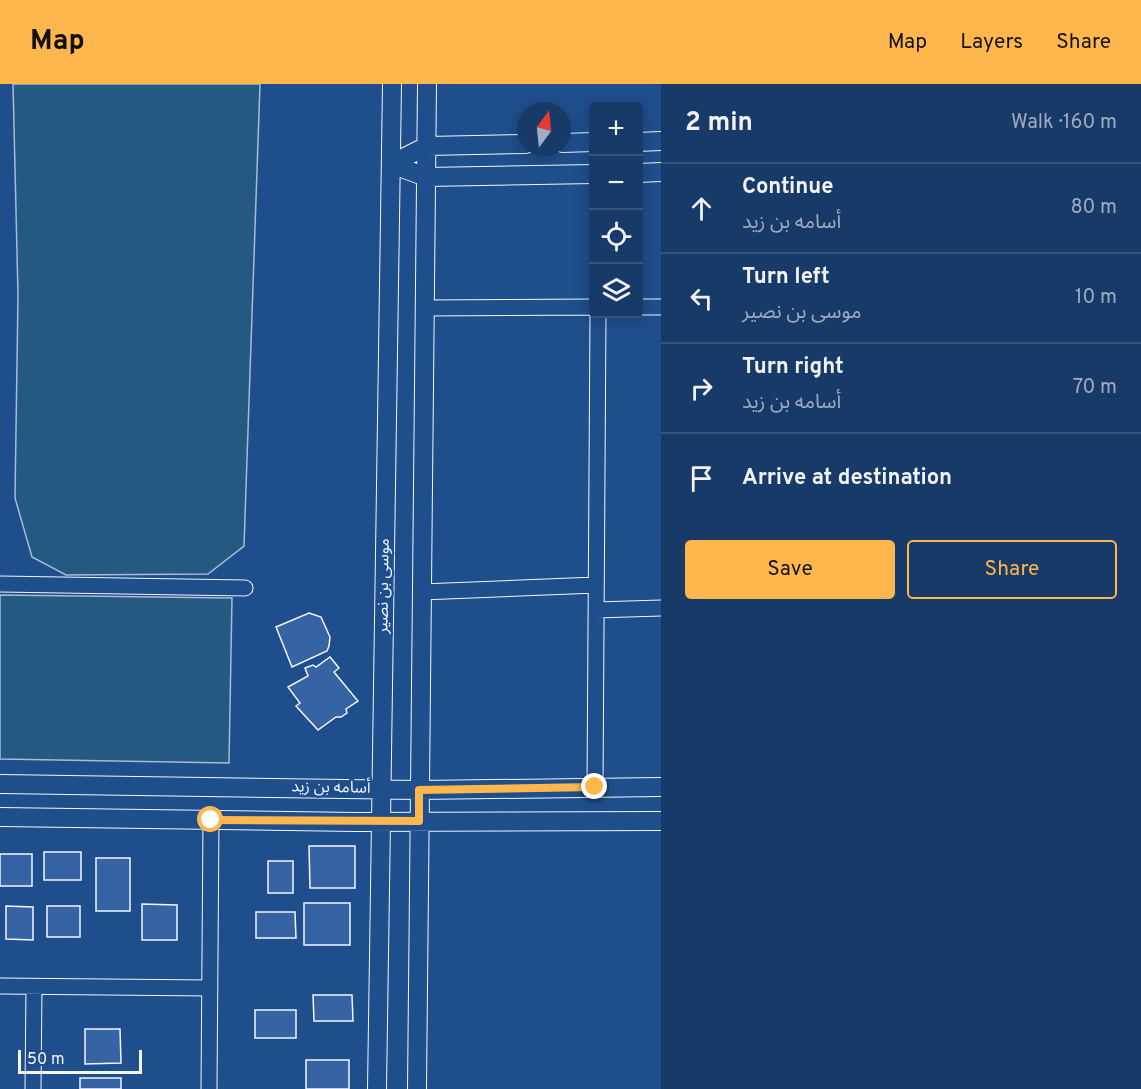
<!DOCTYPE html>
<meta charset="utf-8">
<style>
:root{--surface:#173a69;--page:#244571;--text:#f1f3f6;--muted:#9eadc0;--line:#36547d;--accent:#ffb74d}
body{margin:0;font-family:Overpass,"Noto Sans Arabic",sans-serif;background:var(--page);color:var(--text)}
.controls{position:absolute;right:18px;top:18px;display:grid;overflow:hidden;border-radius:6px;box-shadow:0 3px 15px #0003}
.controls button{width:54px;height:54px;display:grid;place-items:center;padding:0;border:0;border-bottom:2px solid var(--line);background:var(--surface);color:var(--text);font:30px sans-serif}
.compass{position:absolute;left:517px;top:18px;width:54px;height:54px;border-radius:50%;background:var(--surface);box-shadow:0 3px 15px #0003;rotate:15deg}
.scale{position:absolute;left:18px;bottom:15px;width:124px;box-sizing:border-box;padding-left:6px;border:3px solid #f2f6ff;border-top:0;font-size:16px;line-height:21px;white-space:nowrap;color:#f2f6ff;-webkit-text-stroke:4px #1f4e8c;paint-order:stroke}
.stop{position:absolute;width:18px;height:18px;margin:-14px;border:4px solid #ffb74d;border-radius:50%;background:#fff}
.stop.end{background:#ffb74d;border-color:#fff;box-shadow:0 2px 6px #0008}
.list{margin:0;padding:0;list-style:none}
h2{display:flex;justify-content:space-between;align-items:center;height:78px;margin:0;padding:0 24px;font-size:26px}
h2 small{font-size:20px;font-weight:400;color:var(--muted)}
.list li{display:grid;grid-template-columns:39px 1fr auto;gap:18px;align-items:center;box-sizing:border-box;height:90px;padding:0 24px;border-top:2px solid var(--line)}
.list b{display:block;font-size:22px;white-space:nowrap}
.list p{margin:0;font-size:20px;white-space:nowrap;color:var(--muted)}
.list em{font-size:20px;font-style:normal;color:var(--muted)}
.actions{display:flex;gap:12px;padding:18px 24px}
.actions a{flex:1;padding:14px 0;border:2px solid var(--accent);border-radius:6px;text-align:center;font-size:21px;color:var(--accent)}
.actions .main{background:var(--accent);color:#111}
.icon{flex:none;width:33px;height:33px;fill:none;stroke:currentColor;stroke-width:2;stroke-linecap:round;stroke-linejoin:round}
.map{position:relative;flex:none;width:661px;height:1005px;overflow:hidden}
header{display:flex;align-items:center;gap:36px;box-sizing:border-box;height:84px;padding:0 30px;background:var(--accent);color:#111}
header strong{font-size:28px}
nav{display:flex;gap:33px;margin-inline-start:auto;font-size:21px}
main{display:flex}
aside{flex:1;background:var(--surface)}
.map>svg:first-child{display:block}
.green{fill:#245a82;stroke:#a8bbd7;stroke-width:1.5}
.building{fill:#3563a3;stroke:#f2f6ff;stroke-width:1.5}
.lines{fill:none;stroke-linecap:round;stroke-linejoin:round}
.minor-casing{stroke:#f2f6ff;stroke-width:17}
.tertiary-casing{stroke:#f2f6ff;stroke-width:20}
.minor{stroke:#1f4e8c;stroke-width:15}
.tertiary{stroke:#1f4e8c;stroke-width:18}
.route{stroke:#ffb74d;stroke-width:8}
.labels{text-anchor:middle;dominant-baseline:central;stroke-width:4.5;stroke-linejoin:round;paint-order:stroke}
.street-label{font-size:16px;fill:#f2f6ff;stroke:#1f4e8c}
</style>
<header>
<strong>Map</strong>
<nav><a>Map</a><a>Layers</a><a>Share</a></nav>
</header>
<main>
<div class="map">
<svg width="661" height="1005" viewBox="0 0 661 1005">
<rect width="100%" height="100%" fill="#1f4e8c"/>
<path class="green" d="M13 0H260L244 462 208 490 66 491 32 473 15 414 18 211Z
M0 511 232 514 229 679 0 675Z"/>
<path class="building" d="M309 529 321 533 330 553 329 562 327 567 292 583 276 543Z
M330 573 339 584 334 588 358 617 346 625 347 629 341 633H336L318 646 296 622 300 619 288 603 308 592 305 584 313 581 316 583Z
M309 762H355V804H310Z
M44 768H81V796H44Z
M0 770H32V802H0Z
M96 774H130V827H96Z
M268 777H293V809H268Z
M304 819H350V861H304Z
M142 820 177 821V856H142Z
M6 822 33 823V856L6 855Z
M47 822H80V853H47Z
M256 828H295L296 854H256Z
M313 911H352L353 937H314Z
M255 926H296V954H255Z
M85 945H120L121 979 85 980Z
M306 976H349V1005H306Z
M80 994H121V1005H80Z"/>
<g class="lines">
<defs>
<path id="minor" d="M638 223H661
M425 224 594 223
M0 500 245 504
M421 508 596 501
M596 526 661 524
M595 703 598 230
M0 902 210 904
M33 1005 34 903
M209 1005 211 736"/>
<path id="tertiary" d="M638 58 661 57
M562 59 594 58
M391 80 426 93 594 90
M391 80 427 62 526 60
M638 89 661 88
M0 700 419 706 661 703
M0 733 356 738 661 737
M377 1005 392 0
M417 1005 427 0"/>
</defs>
<use href="#minor" class="minor-casing"/>
<use href="#tertiary" class="tertiary-casing"/>
<use href="#minor" class="minor"/>
<use href="#tertiary" class="tertiary"/>
</g>
<g class="lines">
<path class="route" d="M211 736 419 737V706L595 703"/>
</g>
<g class="labels">
<g class="street-label">
<text transform="translate(384 502) rotate(-89)">موسى بن نصير</text>
<text transform="translate(331 704) rotate(1)">أسامه بن زيد</text>
</g>
</g>
</svg>
<div class="controls">
<button>+</button>
<button>−</button>
<button><svg class="icon" aria-label="locate" viewBox="0 0 24 24"><circle cx="12" cy="12" r="6"/><path d="M12 2v4M12 18v4M2 12h4M18 12h4"/></svg></button>
<button><svg class="icon" aria-label="layers" viewBox="0 0 24 24"><path d="M12 4l9 5-9 5-9-5zM3 14l9 5 9-5"/></svg></button>
</div>
<svg class="compass" viewBox="-18 -18 36 36"><path d="M0-13l5 13h-10z" fill="#e53935"/><path d="M0 13l5-13h-10z" fill="#9eadc0"/></svg>
<div class="scale">50 m</div>
<div class="stop" style="left:211px;top:736px"></div>
<div class="stop end" style="left:595px;top:703px"></div>
</div>
<aside>
<h2>2 min<small>Walk · 160 m</small></h2>
<ul class="list">
<li><svg class="icon" aria-label="ahead" viewBox="0 0 24 24"><path d="M12 20V5M6 11l6-6 6 6"/></svg><div><b>Continue</b><p>أسامه بن زيد</p></div><em>80 m</em></li>
<li><svg class="icon" aria-label="left" viewBox="0 0 24 24"><path d="M17 20v-9H6M10 6l-5 5 5 5"/></svg><div><b>Turn left</b><p>موسى بن نصير</p></div><em>10 m</em></li>
<li><svg class="icon" aria-label="right" viewBox="0 0 24 24"><path d="M7 20v-9h11M14 6l5 5-5 5"/></svg><div><b>Turn right</b><p>أسامه بن زيد</p></div><em>70 m</em></li>
<li><svg class="icon" aria-label="arrive" viewBox="0 0 24 24"><path d="M6 21V4h12l-3 4 3 4H6"/></svg><div><b>Arrive at destination</b></div></li>
</ul>
<div class="actions"><a class="main">Save</a><a>Share</a></div>
</aside>
</main>
